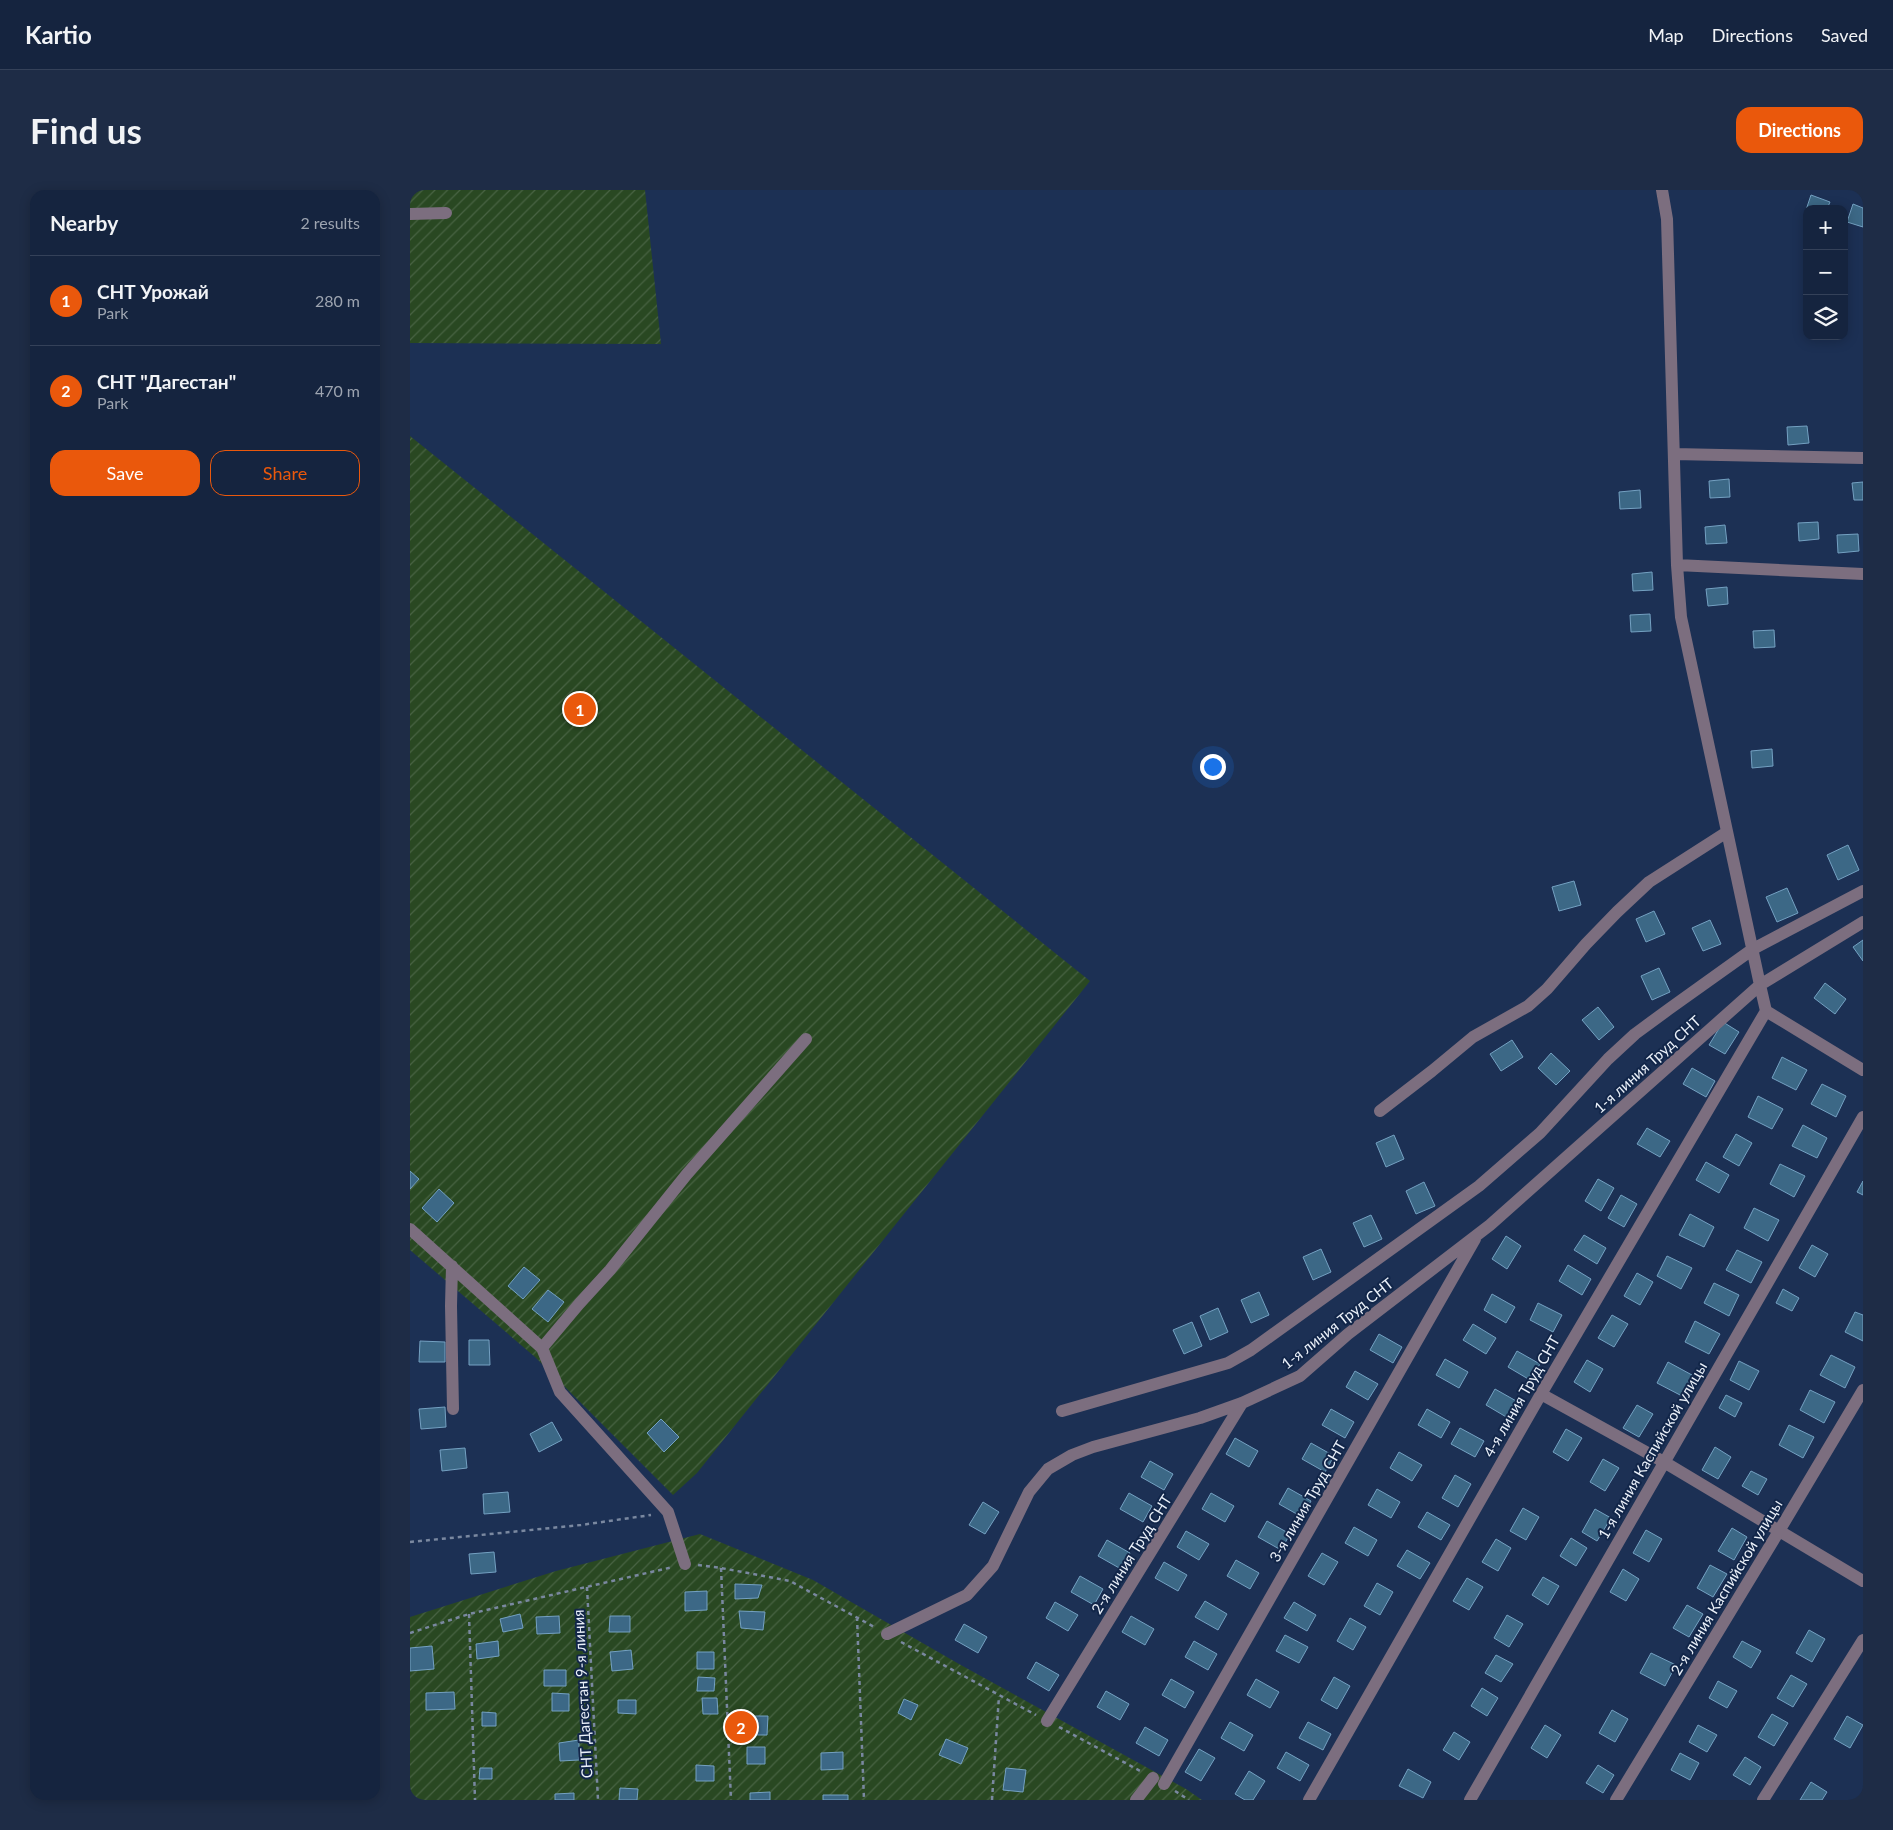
<!DOCTYPE html>
<meta charset="utf-8">
<style>
:root{--surface:#15243f;--page:#1e2c46;--text:#f1f3f6;--muted:#9da4b0;--line:#344159;--accent:#ea580c}
body{margin:0;font-family:Lato,sans-serif;background:var(--page);color:var(--text)}
.controls{position:absolute;right:15px;top:15px;display:grid;overflow:hidden;border-radius:10px;box-shadow:0 2px 12px #0003}
.controls button{width:45px;height:45px;display:grid;place-items:center;padding:0;border:0;border-bottom:1px solid var(--line);background:var(--surface);color:var(--text);font:25px sans-serif}
.you{position:absolute;left:802px;top:576px;width:18px;height:18px;margin:-12px;border:4px solid #fff;border-radius:50%;background:#1a73e8;box-shadow:0 0 0 8px #1a73e833}
.badge{display:grid;place-items:center;width:32px;height:32px;border-radius:50%;background:var(--accent);color:#fff;font-size:16px;font-weight:700}
.pin{position:absolute;translate:-50% -50%;border:2px solid #fff;box-shadow:0 1px 5px #0006}
.list{margin:0;padding:0;list-style:none}
h2{display:flex;justify-content:space-between;align-items:center;height:65px;margin:0;padding:0 20px;font-size:21px}
h2 small{font-size:16px;font-weight:400;color:var(--muted)}
.list li{display:grid;grid-template-columns:32px 1fr auto;gap:15px;align-items:center;box-sizing:border-box;height:90px;padding:0 20px;border-top:1px solid var(--line)}
.list b{display:block;font-size:19px;white-space:nowrap}
.list p{margin:0;font-size:16px;white-space:nowrap;color:var(--muted)}
.list em{font-size:16px;font-style:normal;color:var(--muted)}
.actions{display:flex;gap:10px;padding:15px 20px}
.actions a{flex:1;padding:11px 0;border:1px solid var(--accent);border-radius:15px;text-align:center;font-size:18px;color:var(--accent)}
.actions .main{background:var(--accent);color:#fff}
.icon{flex:none;width:28px;height:28px;fill:none;stroke:currentColor;stroke-width:2;stroke-linecap:round;stroke-linejoin:round}
.map{position:relative;flex:none;width:1453px;height:1610px;overflow:hidden;border-radius:15px}
header{display:flex;align-items:center;gap:30px;box-sizing:border-box;height:70px;padding:0 25px;background:var(--surface);border-bottom:1px solid var(--line)}
header strong{font-size:24px}
nav{display:flex;gap:28px;margin-inline-start:auto;font-size:18px}
.intro{display:flex;align-items:center;justify-content:space-between;box-sizing:border-box;height:120px;padding:0 30px}
h1{margin:0;font-size:35px}
.button{padding:12px 22px;border-radius:15px;background:var(--accent);color:#fff;font-size:18px;font-weight:700}
main{display:flex;gap:30px;padding:0 30px}
aside{flex:1;background:var(--surface);border-radius:15px;box-shadow:0 2px 12px #0003}
.map>svg:first-child{display:block}
.garden{fill:url(#garden-furrows)}
.building{fill:#3c6886;stroke:#74a1c2}
.lines{fill:none;stroke-linecap:round;stroke-linejoin:round}
.path{stroke:#7a88a0;stroke-width:2.5;stroke-dasharray:4 4;stroke-linecap:butt}
.minor{stroke:#7c6e7f;stroke-width:12}
.labels{text-anchor:middle;dominant-baseline:central;stroke-width:4;stroke-linejoin:round;paint-order:stroke}
.street-label{font-size:15px;fill:#ebf1fa;stroke:#122649}
</style>
<header>
<strong>Kartio</strong>
<nav><a>Map</a><a>Directions</a><a>Saved</a></nav>
</header>
<div class="intro"><h1>Find us</h1><a class="button">Directions</a></div>
<main>
<aside>
<h2>Nearby<small>2 results</small></h2>
<ul class="list">
<li><span class="badge">1</span><div><b>СНТ Урожай</b><p>Park</p></div><em>280 m</em></li>
<li><span class="badge">2</span><div><b>СНТ &quot;Дагестан&quot;</b><p>Park</p></div><em>470 m</em></li>
</ul>
<div class="actions"><a class="main">Save</a><a>Share</a></div>
</aside>
<div class="map">
<svg width="1453" height="1610" viewBox="0 0 1453 1610">
<defs>
<pattern id="garden-furrows" width="10" height="10" patternUnits="userSpaceOnUse" patternTransform="scale(1.25)"><rect width="10" height="10" fill="#294822"/><path d="M-1 1l2-2M0 10L10 0M9 11l2-2" fill="none" stroke="#486343"/></pattern>
</defs>
<rect width="100%" height="100%" fill="#1c3054"/>
<path class="garden" d="M0 0H235L251 154 0 153Z
M0 246 680 791 287 1283 263 1305 125 1167 0 1060Z
M290 1344 403 1390 549 1474 776 1599 792 1610H0V1427L146 1381Z"/>
<path class="building" d="M1401 5 1420 12 1417 19H1397V23H1395Z
M1443 14 1453 18V37L1437 32Z
M1397 236 1399 253 1378 255 1377 237Z
M1319 289 1320 307 1300 308 1299 291Z
M1453 292V310H1444L1442 293Z
M1230 300 1231 318 1210 319 1209 302Z
M1408 332 1409 349 1389 351 1388 333Z
M1315 335 1317 353 1296 354 1295 337Z
M1448 344 1449 361 1428 363 1427 345Z
M1242 382 1243 400 1223 401 1222 384Z
M1317 397 1318 414 1298 416 1296 399Z
M1240 424 1241 441 1221 442 1220 425Z
M1364 440 1365 457 1344 458 1343 441Z
M1362 559 1363 576 1342 578 1341 561Z
M1438 655 1449 680 1428 690 1417 665Z
M1164 691 1171 715 1149 721 1142 697Z
M1377 698 1388 723 1367 732 1356 707Z
M1244 721 1255 744 1236 752 1226 729Z
M1300 730 1311 754 1293 761 1282 738Z
M1453 750V771L1443 757Z
M1249 778 1260 802 1242 810 1231 786Z
M1415 793 1436 809 1425 824 1404 808Z
M1188 817 1204 837 1189 850 1172 830Z
M1313 832 1329 842 1315 864 1299 855Z
M1102 850 1113 867 1091 881 1080 864Z
M1141 863 1160 881 1146 895 1128 878Z
M1372 867 1397 880 1386 900 1362 888Z
M1282 878 1305 891 1296 907 1273 894Z
M1412 894 1436 906 1426 927 1401 914Z
M1348 906 1373 919 1362 939 1338 927Z
M1393 935 1417 948 1407 968 1382 956Z
M1237 938 1260 951 1250 967 1227 954Z
M1326 944 1342 953 1329 976 1313 967Z
M984 945 994 969 976 977 966 953Z
M1296 972 1319 985 1309 1003 1286 990Z
M1370 974 1395 986 1384 1007 1360 994Z
M0 981 9 989 0 999Z
M1188 989 1204 998 1191 1021 1175 1011Z
M1453 991V1005L1447 1002Z
M1014 992 1025 1016 1006 1024 996 1001Z
M29 999 44 1013 27 1032 12 1018Z
M1211 1005 1227 1014 1214 1037 1198 1028Z
M1344 1018 1369 1030 1358 1051 1334 1038Z
M1280 1024 1304 1037 1294 1057 1269 1045Z
M961 1025 972 1049 954 1057 943 1033Z
M1174 1045 1196 1058 1187 1074 1164 1060Z
M1096 1046 1111 1056 1097 1079 1082 1069Z
M1402 1055 1418 1064 1405 1087 1389 1078Z
M911 1059 921 1082 903 1090 893 1067Z
M1327 1060 1352 1072 1341 1093 1316 1080Z
M1257 1066 1282 1078 1271 1099 1247 1086Z
M1158 1075 1181 1089 1172 1105 1149 1091Z
M114 1077 130 1090 113 1109 98 1096Z
M1227 1083 1243 1092 1230 1115 1214 1106Z
M1304 1093 1329 1105 1319 1126 1294 1113Z
M1373 1099 1389 1108 1382 1121 1366 1113Z
M138 1100 154 1112 138 1132 122 1119Z
M849 1102 859 1125 841 1133 831 1110Z
M1082 1104 1105 1117 1096 1133 1074 1120Z
M1128 1113 1152 1125 1143 1142 1120 1130Z
M808 1118 818 1142 800 1150 790 1126Z
M1445 1122 1453 1125V1151L1435 1142Z
M1202 1125 1218 1134 1204 1157 1188 1148Z
M1285 1131 1310 1144 1299 1164 1275 1152Z
M782 1132 792 1156 774 1164 763 1140Z
M1063 1134 1086 1148 1076 1164 1053 1150Z
M969 1144 992 1157 983 1173 960 1160Z
M59 1150H79L80 1175H59Z
M10 1151 35 1152V1172H9Z
M1107 1161 1130 1174 1120 1190 1098 1177Z
M1421 1165 1445 1177 1435 1198 1410 1185Z
M1035 1169 1058 1182 1049 1198 1026 1185Z
M1177 1170 1193 1179 1180 1202 1164 1192Z
M1329 1171 1349 1181 1339 1200 1320 1190Z
M1258 1172 1282 1185 1272 1206 1247 1193Z
M945 1181 968 1194 958 1210 936 1197Z
M1085 1199 1108 1212 1098 1228 1076 1215Z
M1400 1200 1425 1212 1414 1233 1390 1220Z
M1316 1205 1332 1213 1325 1227 1309 1218Z
M1227 1215 1243 1224 1229 1247 1213 1238Z
M35 1217 36 1237 11 1239 9 1219Z
M921 1219 944 1232 935 1248 912 1235Z
M1017 1219 1040 1232 1031 1248 1008 1235Z
M251 1229 269 1247 254 1262 237 1243Z
M142 1232 152 1250 129 1262 120 1244Z
M1379 1235 1404 1247 1393 1268 1369 1255Z
M1050 1238 1074 1251 1065 1267 1041 1254Z
M1156 1239 1172 1248 1158 1271 1143 1262Z
M825 1248 848 1261 839 1277 816 1264Z
M901 1253 924 1266 915 1282 892 1269Z
M1305 1257 1321 1267 1308 1289 1292 1280Z
M55 1258 57 1278 32 1281 30 1260Z
M989 1262 1012 1275 1002 1291 980 1278Z
M1193 1269 1209 1278 1195 1301 1180 1292Z
M740 1271 763 1284 754 1300 731 1287Z
M1341 1281 1357 1289 1348 1305 1332 1296Z
M1045 1285 1061 1294 1048 1317 1032 1308Z
M878 1298 901 1311 892 1327 869 1314Z
M967 1299 990 1312 981 1328 958 1315Z
M98 1302 100 1322 74 1324 73 1304Z
M719 1303 742 1316 733 1332 710 1319Z
M801 1303 824 1316 815 1332 792 1319Z
M573 1312 589 1322 575 1344 559 1335Z
M1113 1318 1129 1327 1116 1350 1100 1341Z
M1185 1319 1201 1328 1187 1351 1172 1342Z
M1017 1322 1040 1335 1031 1350 1008 1337Z
M857 1331 880 1344 871 1360 848 1347Z
M944 1337 967 1350 958 1366 935 1353Z
M1322 1338 1337 1347 1324 1370 1308 1361Z
M1236 1340 1252 1349 1239 1372 1223 1363Z
M776 1341 799 1354 789 1370 767 1357Z
M1161 1348 1177 1358 1166 1376 1150 1366Z
M1086 1349 1101 1358 1088 1381 1072 1372Z
M697 1350 720 1363 711 1379 688 1366Z
M997 1360 1020 1373 1010 1389 987 1376Z
M84 1362 86 1382 61 1384 59 1364Z
M912 1363 928 1372 914 1395 898 1386Z
M826 1370 849 1383 840 1399 817 1386Z
M754 1372 777 1385 768 1401 745 1388Z
M1300 1375 1317 1384 1303 1407 1287 1398Z
M1213 1379 1229 1389 1216 1411 1200 1402Z
M670 1386 693 1399 684 1415 661 1402Z
M1133 1387 1149 1396 1138 1415 1122 1405Z
M1057 1388 1073 1397 1059 1420 1043 1411Z
M967 1393 983 1402 970 1425 954 1416Z
M325 1394 352 1395 348 1408 325 1409Z
M297 1401V1420L275 1421V1402Z
M795 1411 817 1424 808 1440 785 1427Z
M645 1412 668 1425 658 1441 636 1428Z
M884 1412 906 1425 897 1441 874 1428Z
M1277 1415 1293 1424 1279 1447 1263 1438Z
M329 1421 355 1422 353 1440 331 1438Z
M110 1424 113 1438 93 1442 90 1429Z
M1097 1425 1113 1434 1099 1457 1084 1448Z
M149 1426 150 1443 127 1444 126 1427Z
M200 1426H220V1442H199Z
M721 1426 744 1439 735 1455 712 1442Z
M940 1428 956 1437 943 1460 927 1451Z
M554 1434 577 1447 568 1463 545 1450Z
M1399 1440 1415 1449 1402 1472 1386 1463Z
M875 1445 898 1457 889 1473 866 1461Z
M88 1451 89 1466 67 1469 66 1454Z
M784 1451 807 1464 798 1480 775 1467Z
M1332 1451 1351 1461 1341 1478 1323 1467Z
M22 1456 24 1479 0 1481V1458Z
M221 1460 223 1479 202 1481 200 1462Z
M287 1462H304V1479H287Z
M1241 1463 1266 1475 1255 1496 1230 1483Z
M1086 1465 1103 1474 1091 1492 1075 1483Z
M626 1472 649 1485 639 1501 617 1488Z
M134 1480H156V1496H134Z
M1381 1485 1397 1494 1383 1517 1367 1508Z
M288 1487 305 1488 304 1501H287Z
M924 1487 940 1496 927 1519 911 1510Z
M761 1489 784 1502 775 1518 752 1505Z
M846 1489 869 1502 860 1518 837 1505Z
M1308 1491 1327 1501 1317 1518 1299 1508Z
M1072 1498 1088 1508 1077 1526 1061 1516Z
M696 1501 719 1514 710 1530 687 1517Z
M44 1502 45 1519 16 1520V1503Z
M142 1503 159 1504V1521H142Z
M292 1508H307L308 1524H293Z
M494 1509 508 1515 501 1530 488 1523Z
M208 1510H226V1524L208 1523Z
M1202 1520 1218 1529 1205 1552 1189 1543Z
M72 1522 86 1523V1536H72Z
M1362 1524 1378 1533 1364 1556 1348 1547Z
M340 1526H358L357 1545H339Z
M1437 1526 1453 1535 1440 1558 1424 1549Z
M820 1532 843 1545 834 1561 811 1548Z
M898 1532 921 1544 913 1560 889 1548Z
M1135 1535 1151 1545 1137 1568 1121 1558Z
M1288 1535 1307 1545 1297 1562 1279 1552Z
M735 1537 758 1550 749 1566 726 1553Z
M1044 1542 1060 1552 1049 1570 1033 1560Z
M536 1549 558 1558 551 1574 529 1565Z
M169 1550V1570L150 1571 149 1553Z
M337 1557H355V1574H337Z
M789 1559 805 1568 791 1591 775 1582Z
M433 1562V1579L411 1580V1563Z
M876 1562 899 1575 890 1591 867 1578Z
M1270 1563 1289 1573 1280 1590 1261 1580Z
M1335 1567 1351 1577 1340 1595 1323 1585Z
M286 1575 304 1576V1591H286Z
M1188 1575 1204 1585 1193 1603 1176 1593Z
M70 1578H82V1589H69Z
M596 1578 616 1580 613 1602 593 1600Z
M998 1579 1021 1592 1013 1608 989 1596Z
M839 1581 855 1591 843 1610H835L825 1604Z
M1401 1592 1417 1602 1412 1610H1390Z
M210 1598 228 1599 227 1610H209Z
M360 1602V1610H340V1603Z
M164 1603V1610H145V1604Z
M413 1605H438V1610H413Z"/>
<g class="lines">
<path class="path" d="M0 1352 171 1335 241 1325
M288 1375 311 1378 380 1391 466 1438
M311 1378 321 1610
M177 1397 188 1610
M59 1424 65 1610
M447 1427 454 1610
M0 1443 59 1424 263 1377
M491 1452 626 1525
M649 1537 732 1582
M765 1601 779 1610
M582 1610 589 1506"/>
<path class="minor" d="M1252 0 1257 29 1267 375 1271 427 1350 795 1356 821 1453 880
M0 24 36 23
M1264 264 1453 268
M1267 375 1453 384
M970 921 1022 881 1063 847 1118 816 1137 799 1176 754 1207 722 1239 692 1317 642
M0 1039 132 1158 150 1202 258 1322 275 1374
M42 1076 41 1116 43 1219
M132 1158 169 1114 200 1080 277 984 396 849
M1131 1204 1254 1272 1453 1391
M652 1221 818 1173 841 1160 1069 996 1130 943 1198 869 1225 844 1259 819 1343 759 1453 701
M477 1444 557 1405 583 1376 619 1302 638 1279 662 1265 683 1257 790 1228 832 1213 890 1186 938 1144 1080 1035 1350 795 1453 732
M637 1531 832 1213
M754 1594 1065 1049
M726 1610 743 1588
M899 1610 1131 1204 1356 821
M1060 1610 1453 927
M1206 1610 1369 1341 1453 1200
M1353 1610 1453 1450"/>
</g>
<g class="labels">
<g class="street-label">
<text transform="translate(1237 874) rotate(-42)">1-я линия Труд СНТ</text>
<text transform="translate(927 1133) rotate(-38)">1-я линия Труд СНТ</text>
<text transform="translate(1111 1206) rotate(-60)">4-я линия Труд СНТ</text>
<text transform="translate(1242 1260) rotate(-60)">1-я линия Каспийской улицы</text>
<text transform="translate(897 1311) rotate(-60)">3-я линия Труд СНТ</text>
<text transform="translate(721 1364) rotate(-58)">2-я линия Труд СНТ</text>
<text transform="translate(1316 1397) rotate(-59)">2-я линия Каспийской улицы</text>
<text transform="translate(172 1504) rotate(-93)">СНТ Дагестан 9-я линия</text>
</g>
</g>
</svg>
<div class="controls">
<button>+</button>
<button>−</button>
<button><svg class="icon" aria-label="layers" viewBox="0 0 24 24"><path d="M12 4l9 5-9 5-9-5zM3 14l9 5 9-5"/></svg></button>
</div>
<div class="you"></div>
<div class="pin badge" style="left:170px;top:519px">1</div>
<div class="pin badge" style="left:331px;top:1537px">2</div>
</div>
</main>
